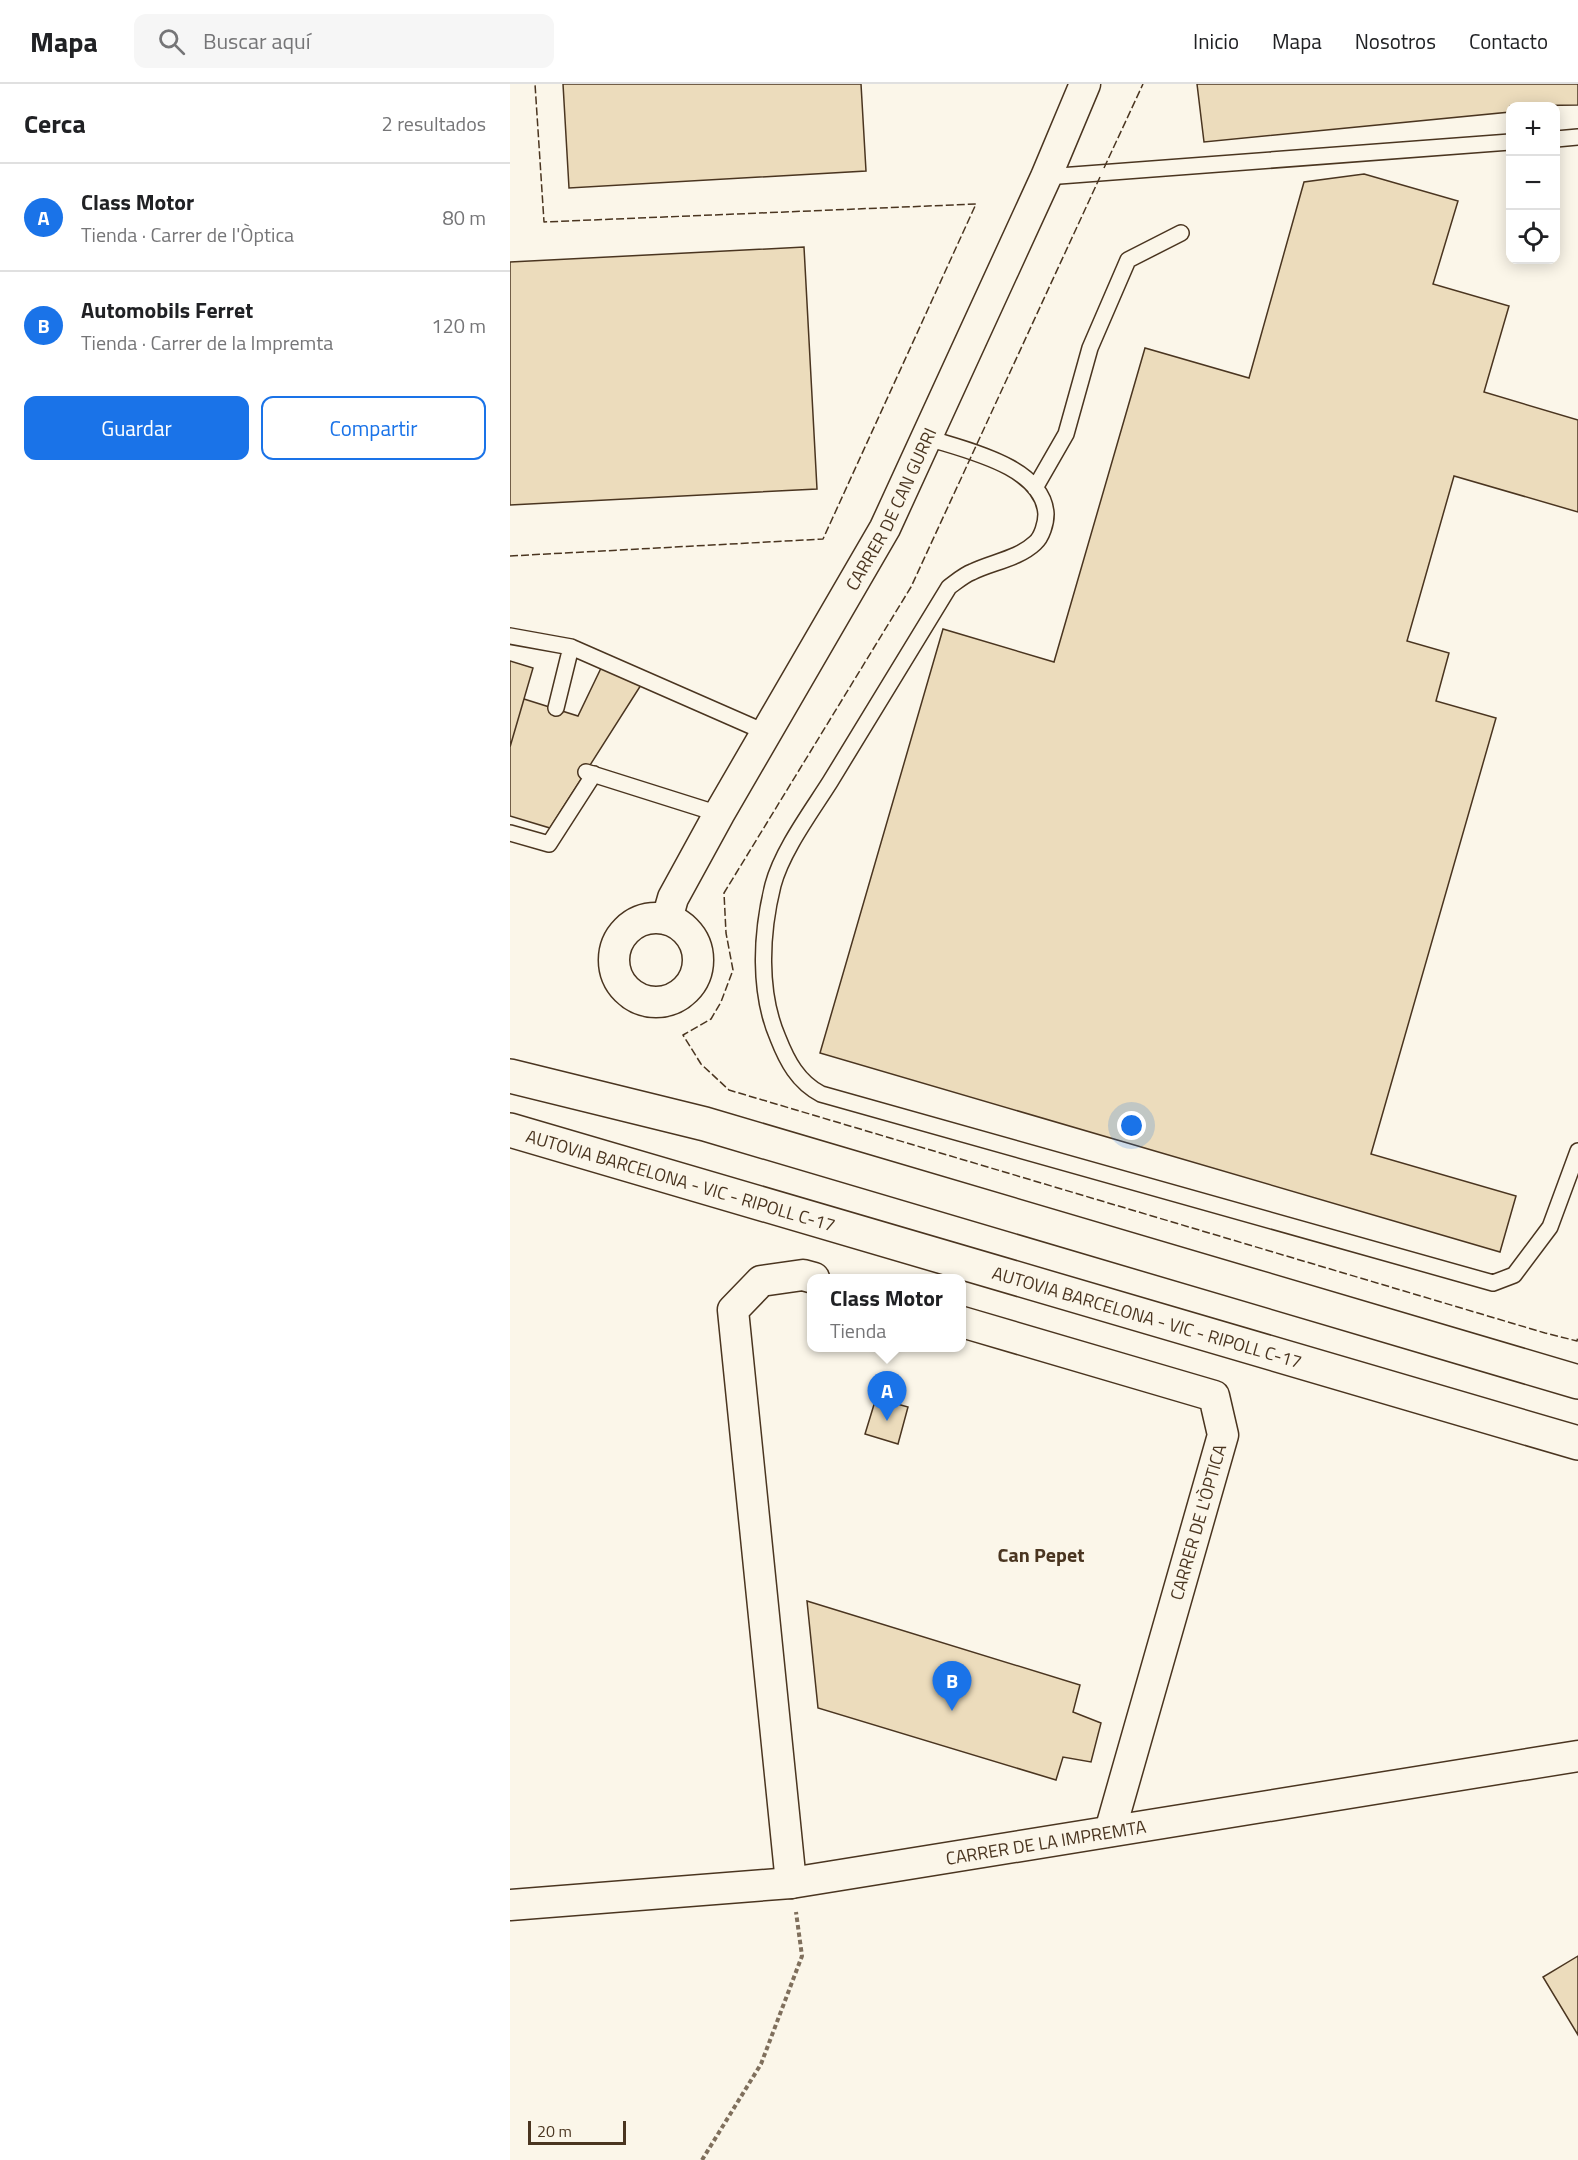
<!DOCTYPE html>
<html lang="es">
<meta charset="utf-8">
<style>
:root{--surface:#fff;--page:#f6f6f6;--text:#202124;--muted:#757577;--line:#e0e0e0;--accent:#1a73e8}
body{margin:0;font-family:"Titillium Web",sans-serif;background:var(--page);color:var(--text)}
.controls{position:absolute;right:18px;top:18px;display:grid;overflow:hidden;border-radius:12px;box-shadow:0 3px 15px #0003}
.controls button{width:54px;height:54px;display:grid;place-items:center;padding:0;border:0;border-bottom:2px solid var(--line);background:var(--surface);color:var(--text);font:30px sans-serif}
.scale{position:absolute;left:18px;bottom:15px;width:98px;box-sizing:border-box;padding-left:6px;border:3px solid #4a3520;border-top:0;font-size:16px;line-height:21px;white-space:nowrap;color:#4a3520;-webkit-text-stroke:4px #fbf6e9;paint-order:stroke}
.you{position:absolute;left:622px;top:1042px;width:21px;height:21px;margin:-15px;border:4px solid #fff;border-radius:50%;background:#1a73e8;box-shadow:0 0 0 9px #1a73e833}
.badge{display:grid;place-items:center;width:39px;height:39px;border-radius:50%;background:var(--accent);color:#fff;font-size:20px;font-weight:700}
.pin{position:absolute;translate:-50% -50px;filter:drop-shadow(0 2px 3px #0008)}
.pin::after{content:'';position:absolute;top:32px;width:21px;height:18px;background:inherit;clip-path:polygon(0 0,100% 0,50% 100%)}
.popup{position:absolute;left:297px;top:1190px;width:159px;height:78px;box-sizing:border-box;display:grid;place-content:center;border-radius:12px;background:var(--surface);filter:drop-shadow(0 2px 4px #0005);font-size:20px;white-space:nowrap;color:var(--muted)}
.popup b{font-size:22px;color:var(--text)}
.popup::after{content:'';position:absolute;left:50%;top:100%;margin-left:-12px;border:12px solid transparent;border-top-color:var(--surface)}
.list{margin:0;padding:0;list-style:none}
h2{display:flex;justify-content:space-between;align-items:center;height:78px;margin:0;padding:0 24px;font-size:26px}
h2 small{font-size:20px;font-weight:400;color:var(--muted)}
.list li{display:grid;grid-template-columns:39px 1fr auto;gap:18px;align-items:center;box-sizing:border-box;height:108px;padding:0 24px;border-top:2px solid var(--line)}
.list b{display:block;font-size:22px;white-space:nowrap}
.list p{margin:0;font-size:20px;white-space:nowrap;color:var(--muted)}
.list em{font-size:20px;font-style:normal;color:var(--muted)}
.actions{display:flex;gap:12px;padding:18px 24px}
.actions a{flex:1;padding:14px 0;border:2px solid var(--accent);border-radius:12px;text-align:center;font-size:21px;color:var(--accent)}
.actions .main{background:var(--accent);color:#fff}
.icon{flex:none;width:33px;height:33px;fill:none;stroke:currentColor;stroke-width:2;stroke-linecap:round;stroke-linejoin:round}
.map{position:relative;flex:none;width:1068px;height:2076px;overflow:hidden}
header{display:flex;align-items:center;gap:36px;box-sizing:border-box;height:84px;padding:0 30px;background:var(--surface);border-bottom:2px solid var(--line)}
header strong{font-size:28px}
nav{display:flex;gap:33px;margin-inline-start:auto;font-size:21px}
.search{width:420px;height:54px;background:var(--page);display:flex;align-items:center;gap:15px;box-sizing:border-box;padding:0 21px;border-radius:12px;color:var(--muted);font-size:22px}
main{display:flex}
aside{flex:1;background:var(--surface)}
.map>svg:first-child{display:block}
.building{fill:#ecdcbc;stroke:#4a3520;stroke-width:1.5}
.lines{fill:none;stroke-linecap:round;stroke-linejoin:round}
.lane-casing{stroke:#4a3520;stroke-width:18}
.street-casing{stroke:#4a3520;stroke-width:33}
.highway-casing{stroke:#4a3520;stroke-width:36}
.path{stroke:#7f6f5c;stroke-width:4;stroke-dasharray:4.5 3;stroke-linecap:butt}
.lane{stroke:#fbf6e9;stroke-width:15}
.street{stroke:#fbf6e9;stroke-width:30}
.highway{stroke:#fbf6e9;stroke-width:33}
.fence{stroke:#4a3520;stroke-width:1.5;stroke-dasharray:8 3;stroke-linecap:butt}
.labels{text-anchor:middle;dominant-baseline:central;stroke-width:4.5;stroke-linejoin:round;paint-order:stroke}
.street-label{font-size:18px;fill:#4a3520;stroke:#fbf6e9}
.neighbourhood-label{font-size:20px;font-weight:bold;fill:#4a3520;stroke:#fbf6e9}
</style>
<header>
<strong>Mapa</strong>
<div class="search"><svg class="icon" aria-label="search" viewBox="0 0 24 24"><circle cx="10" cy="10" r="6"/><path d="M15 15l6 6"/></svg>Buscar aquí</div>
<nav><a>Inicio</a><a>Mapa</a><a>Nosotros</a><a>Contacto</a></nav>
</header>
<main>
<aside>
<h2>Cerca<small>2 resultados</small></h2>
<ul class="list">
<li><span class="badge">A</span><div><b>Class Motor</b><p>Tienda · Carrer de l'Òptica</p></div><em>80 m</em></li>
<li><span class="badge">B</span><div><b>Automobils Ferret</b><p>Tienda · Carrer de la Impremta</p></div><em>120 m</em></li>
</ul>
<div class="actions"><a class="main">Guardar</a><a>Compartir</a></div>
</aside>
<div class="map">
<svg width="1068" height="2076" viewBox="0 0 1068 2076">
<rect width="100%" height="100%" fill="#fbf6e9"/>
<path class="building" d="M53 0H351L356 87 59 104Z
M687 0H1068V21L1000 22V28L694 58Z
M854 90 948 117 923 200 999 222 974 308 1068 336V428L944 392 897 557 939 569 926 617 986 634 861 1070 1006 1112 990 1168 310 969 433 545 544 578 635 264 739 294 794 98Z
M294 163 307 405 0 421V178Z
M0 577 23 584 0 663Z
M93 580 131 601 40 744 0 732V663L14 615 68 632Z
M366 1314 398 1323 388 1360 355 1350Z
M297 1517 570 1601 563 1628 591 1639 581 1678 553 1673 546 1696 308 1624Z
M1068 1872V1951L1033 1893Z"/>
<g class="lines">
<defs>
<path id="lane" d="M1046 55 1068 53
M536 93 1000 58
M418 354C455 366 533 382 536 430 536 439 532 453 525 459 508 475 482 478 462 488 454 491 446 498 439 503 399 568 360 633 320 698 301 728 272 767 263 801 251 849 248 908 268 954 277 977 288 998 311 1010L983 1199 1004 1191 1040 1143 1068 1067
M525 404 556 350 580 264 618 176 671 149
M0 552 61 563
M46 624 61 563 257 649
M76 688 209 730
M0 749 39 760 84 690"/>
<g id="street">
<circle cx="146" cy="876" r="42"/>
<path id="s1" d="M157 835 163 814 209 730 375 444 536 93 575 0"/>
<path d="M452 1238 704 1312 713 1351 600 1747"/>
<path d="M281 1799 223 1226 251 1197 293 1191 304 1194"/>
<path id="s2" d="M0 1821 281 1799 1068 1672"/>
</g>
<g id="highway">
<path d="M0 992 195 1040 1068 1298"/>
<path id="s3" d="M0 1046 1068 1359"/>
</g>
</defs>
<use href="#lane" class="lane-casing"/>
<use href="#street" class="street-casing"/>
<use href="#highway" class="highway-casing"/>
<path class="path" d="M192 2076 251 1980 292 1872 286 1828"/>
<use href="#lane" class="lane"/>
<use href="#street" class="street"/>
<use href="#highway" class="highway"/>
<path class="fence" d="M594 84 633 0
M590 93 401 503 214 809 216 849 223 886 211 918 201 935 173 951 191 980 219 1006 1035 1249 1067 1257 1068 1252
M0 472 313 455 466 120 34 138 25 0"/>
</g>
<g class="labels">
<g class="street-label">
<text stroke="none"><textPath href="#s1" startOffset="468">CARRER DE CAN GURRI</textPath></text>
<text stroke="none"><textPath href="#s3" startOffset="178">AUTOVIA BARCELONA - VIC - RIPOLL C-17</textPath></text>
<text stroke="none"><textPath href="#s3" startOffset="664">AUTOVIA BARCELONA - VIC - RIPOLL C-17</textPath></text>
<text transform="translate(688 1438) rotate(-74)">CARRER DE L'ÒPTICA</text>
<text stroke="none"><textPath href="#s2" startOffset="540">CARRER DE LA IMPREMTA</textPath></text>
</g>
<g class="neighbourhood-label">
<text x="531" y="1470">Can Pepet</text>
</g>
</g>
</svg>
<div class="controls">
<button>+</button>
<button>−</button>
<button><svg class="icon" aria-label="locate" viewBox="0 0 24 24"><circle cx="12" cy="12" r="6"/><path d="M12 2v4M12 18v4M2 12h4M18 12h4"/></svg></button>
</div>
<div class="scale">20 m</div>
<div class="you"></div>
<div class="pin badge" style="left:377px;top:1337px">A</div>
<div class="popup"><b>Class Motor</b>Tienda</div>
<div class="pin badge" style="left:442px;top:1627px">B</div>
</div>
</main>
